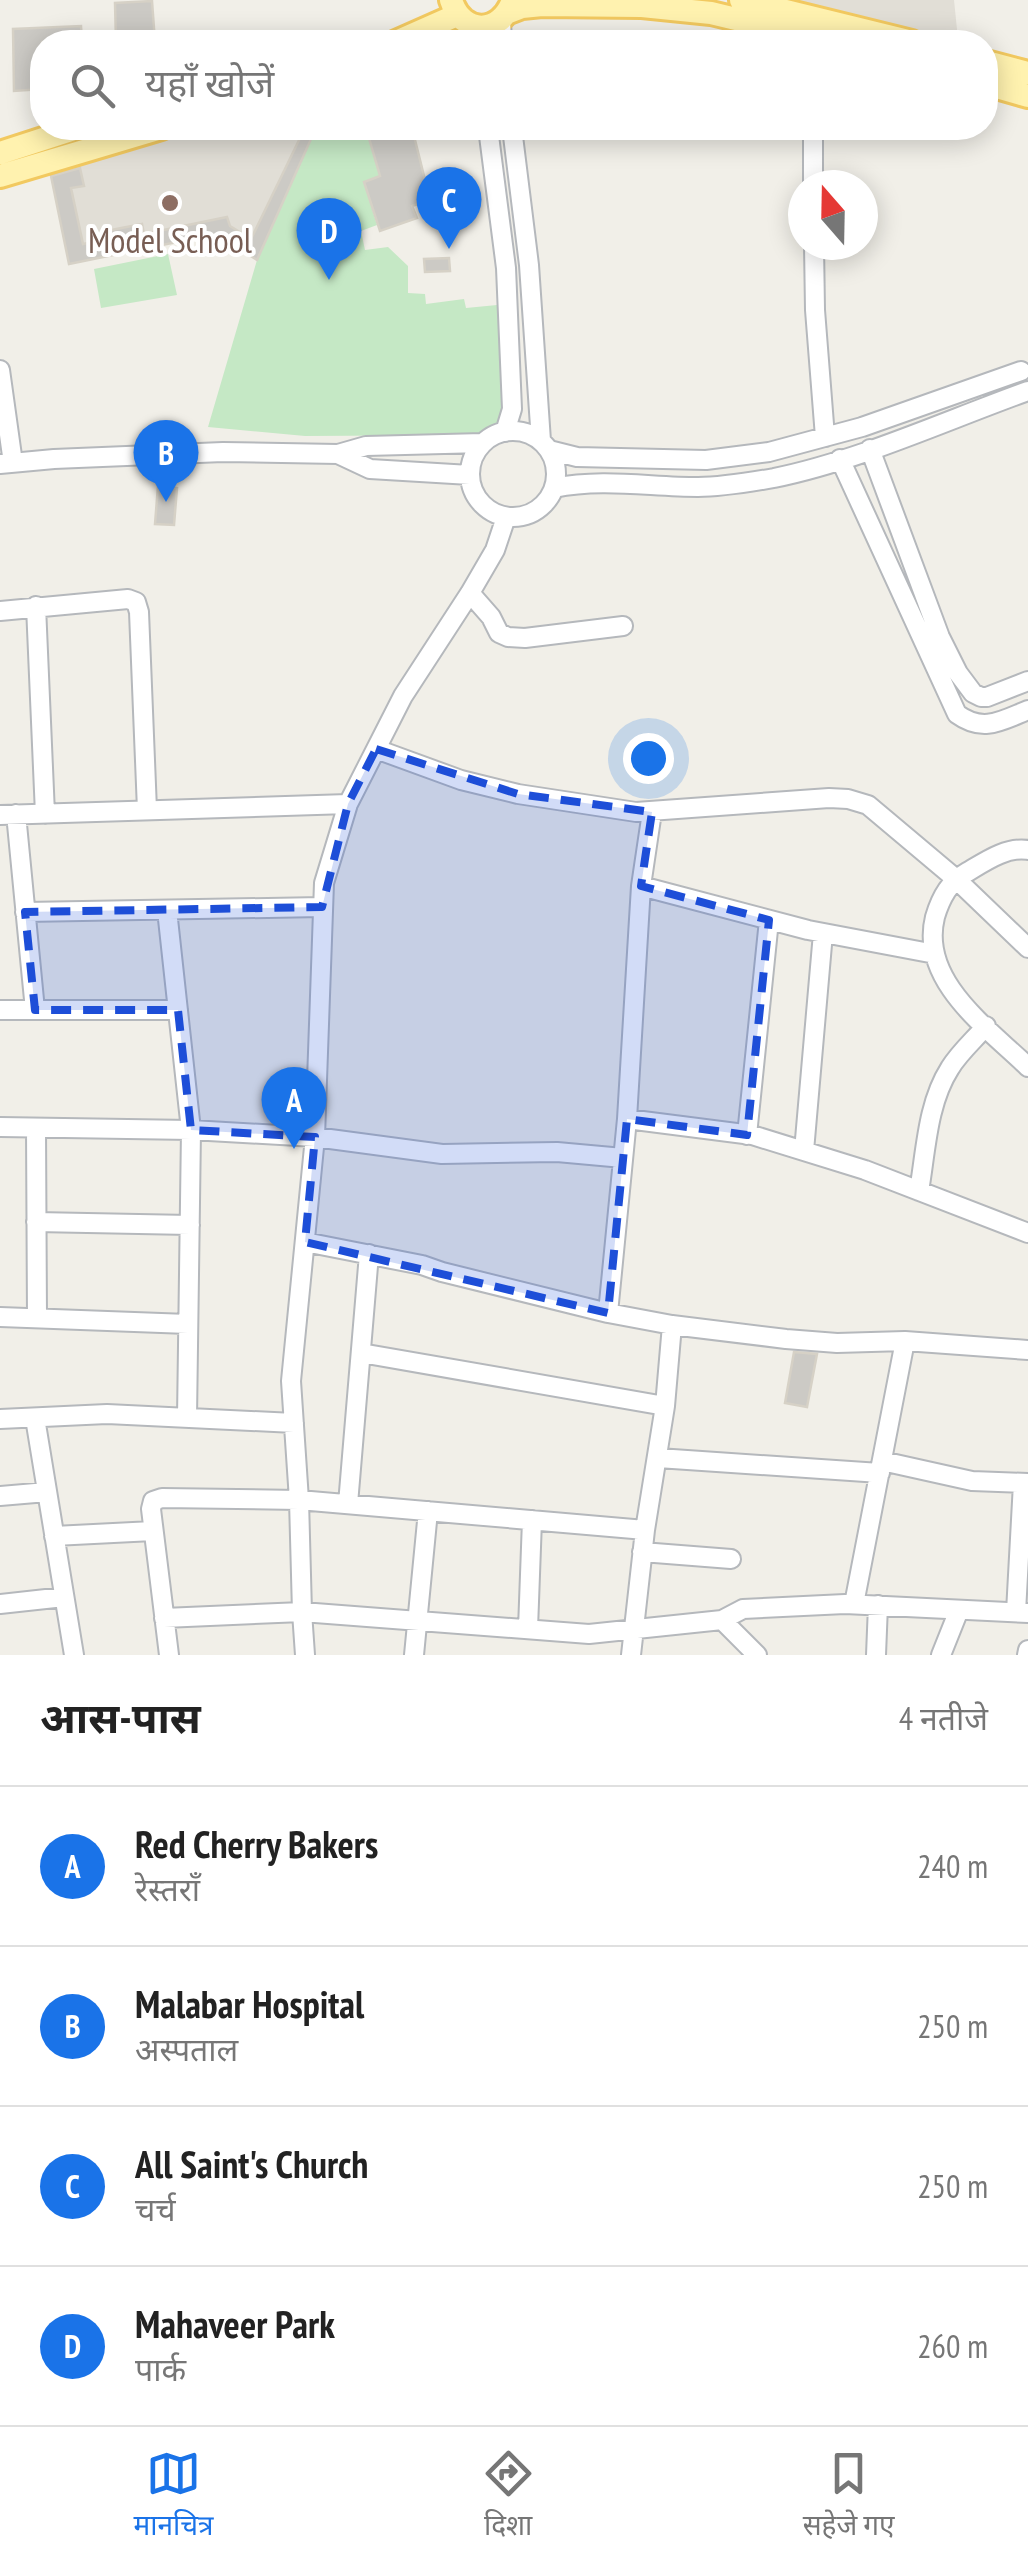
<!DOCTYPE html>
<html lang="hi">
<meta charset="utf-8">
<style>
:root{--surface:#fff;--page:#f6f6f6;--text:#222;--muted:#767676;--line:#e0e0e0;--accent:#1a73e8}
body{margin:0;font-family:"PT Sans Narrow","Noto Sans Devanagari",sans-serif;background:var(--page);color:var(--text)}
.compass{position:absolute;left:788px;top:170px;width:90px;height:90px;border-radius:50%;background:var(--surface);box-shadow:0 5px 25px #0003;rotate:340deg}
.you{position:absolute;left:648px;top:758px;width:35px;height:35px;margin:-25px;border:8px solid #fff;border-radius:50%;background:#1a73e8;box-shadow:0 0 0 15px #1a73e833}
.badge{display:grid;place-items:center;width:65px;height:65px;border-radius:50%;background:var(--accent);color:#fff;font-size:32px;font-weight:700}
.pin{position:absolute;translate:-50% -82px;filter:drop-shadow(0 2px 5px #0008)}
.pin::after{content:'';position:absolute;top:52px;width:35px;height:30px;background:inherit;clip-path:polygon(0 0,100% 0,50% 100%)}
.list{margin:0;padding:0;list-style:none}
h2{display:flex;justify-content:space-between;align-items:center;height:130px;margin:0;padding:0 40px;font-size:42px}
h2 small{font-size:32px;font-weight:400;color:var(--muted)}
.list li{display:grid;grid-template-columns:65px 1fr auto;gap:30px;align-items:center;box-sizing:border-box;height:160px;padding:0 40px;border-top:2px solid var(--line)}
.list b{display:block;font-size:38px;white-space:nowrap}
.list p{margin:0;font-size:32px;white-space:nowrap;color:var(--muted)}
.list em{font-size:32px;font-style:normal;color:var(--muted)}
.icon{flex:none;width:55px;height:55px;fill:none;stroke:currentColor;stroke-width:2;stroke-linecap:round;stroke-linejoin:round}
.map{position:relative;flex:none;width:1028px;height:1655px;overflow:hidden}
.search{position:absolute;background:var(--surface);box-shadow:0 5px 25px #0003;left:30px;right:30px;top:30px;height:110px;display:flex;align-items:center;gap:25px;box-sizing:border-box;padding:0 35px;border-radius:40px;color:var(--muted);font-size:38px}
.sheet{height:770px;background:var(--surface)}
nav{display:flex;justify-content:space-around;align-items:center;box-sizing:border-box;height:140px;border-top:2px solid var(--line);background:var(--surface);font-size:28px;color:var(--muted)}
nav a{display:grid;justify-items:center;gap:5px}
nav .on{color:var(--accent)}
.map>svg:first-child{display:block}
.education{fill:#e1ded6}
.green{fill:#c5e8c5}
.building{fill:#cccac5;stroke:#d6d1c6;stroke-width:2.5}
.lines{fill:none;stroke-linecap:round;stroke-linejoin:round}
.minor-casing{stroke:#b5b8bc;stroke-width:22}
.major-casing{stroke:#f2c960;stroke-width:28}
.minor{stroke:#fff;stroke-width:18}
.major{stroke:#fff2af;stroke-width:22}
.marked{fill:#1d4ed8;fill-opacity:0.2;stroke:#1d4ed8;stroke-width:8;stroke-dasharray:20 12;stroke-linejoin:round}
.education-dot{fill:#8d6e63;stroke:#fff;stroke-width:4}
.labels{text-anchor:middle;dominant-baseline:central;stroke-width:8;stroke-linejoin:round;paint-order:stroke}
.education-label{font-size:35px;fill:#785e54;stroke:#fff}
</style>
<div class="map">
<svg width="1028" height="1655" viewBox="0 0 1028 1655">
<rect width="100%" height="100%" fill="#f1efe8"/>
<path class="education" d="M790 0H954L958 39Z
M191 128H372L311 139 257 260 216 234 69 264 50 171 79 165 97 155Z"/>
<path class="green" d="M367 129 380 176 364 183 377 225 361 231 365 250 388 247 408 266V293L425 294 426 304 464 299 466 308 497 305 504 420 484 435 305 436 208 427 257 260 311 139Z
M168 254 177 295 101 308 94 269Z"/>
<path class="building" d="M152 1 155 42H116L115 3Z
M81 26 82 42H42V89L14 91 13 29Z
M297 128H342L343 133 311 139 257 260 216 234 69 264 51 176 80 168 84 186 71 188 83 244 108 239 106 231 142 224 144 234 227 217 230 226 251 239 300 138Z
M366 128H412L430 200 412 206 417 218 380 231 364 182 380 176Z
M449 258 450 271 425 272 424 259Z
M158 486 177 488 174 525 155 524Z
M794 1352 817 1354 807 1407 785 1403Z"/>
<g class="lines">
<defs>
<path id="minor" d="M501 21 502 42
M488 128 506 268 512 409 505 432
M512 128 529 265 541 441
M813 128V185
M814 245 815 310 825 437
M0 370 13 463
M470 474a43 43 0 1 1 86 0a43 43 0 1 1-86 0Z
M870 449 940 637 958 673 973 693 981 697H987L1028 681
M549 450 577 457 706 460 769 452 862 427 1021 371
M338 454 370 469 470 475
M840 459 957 714C983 733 1001 721 1028 710
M0 464 54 459 223 452 338 454 366 446 483 443
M554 488C603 478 649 487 698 487 722 487 751 482 774 478 858 461 947 420 1028 391
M470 593 491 617 499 633 508 637 525 638 623 626
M36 606 45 814
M0 611 128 599 136 602 139 612 147 810
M376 749 461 780 518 794 636 812 829 798 848 799 868 805 956 879 1028 948
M16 814 35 1010
M0 815 348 804
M1028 850C1006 846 983 863 964 874 948 883 940 900 935 917 919 981 988 1028 1028 1067
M641 886 808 930 935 954
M167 910 191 1130 187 1418
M25 912 322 907
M0 1010H178
M627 1119 752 1135 865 1170 1028 1233
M0 1127 191 1130 315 1137 442 1154 557 1152 623 1158
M36 1128 37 1318
M747 1135 769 920
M804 1151 823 933
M919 1191C926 1151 927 1104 950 1068 959 1053 974 1040 986 1026
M36 1222 190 1225
M305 1242 422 1265 442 1272 608 1313 672 1325 786 1339 837 1343 905 1341 1028 1350
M608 1313 627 1119 641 886 652 812
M0 1317 188 1324
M361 1353 665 1406
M35 1418 74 1655
M0 1419 107 1414 294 1423
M658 1458 880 1473
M882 1461 972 1481 1028 1483
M0 1496 47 1492
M348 1504 369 1254
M54 1536 153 1531
M642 1552 731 1559
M0 1604 64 1597
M854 1604 905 1341
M1016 1612 1023 1483
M164 1618 302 1612 589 1634 722 1620 743 1609 845 1604 1028 1613
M722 1620 757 1655
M528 1629 532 1520
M169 1655 151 1509 153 1501 162 1498 299 1500 645 1530
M305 1655 302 1612 299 1500 291 1381 315 1137 324 883 348 804 403 696 470 593 495 550 506 517
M414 1655 428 1511
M631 1655 645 1530 665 1406 672 1325
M876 1655 878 1605
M941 1655 959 1610
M1027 1655 1028 1650"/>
<path id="major" d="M451 0C462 36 501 35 513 0
M741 0 912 42
M509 12 522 7 542 5 642 6 711 13 832 42
M396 42 457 15
M986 62 1028 73
M986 84 1028 96
M0 153 77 128
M0 176 161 128"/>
</defs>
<use href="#minor" class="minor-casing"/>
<use href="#major" class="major-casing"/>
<use href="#minor" class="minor"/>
<use href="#major" class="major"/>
</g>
<path class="marked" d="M376 749 518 794 652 812 641 886 769 920 747 1135 627 1119 608 1313 305 1242 315 1137 191 1130 178 1010H35L25 912 322 907 348 804Z"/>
<circle class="education-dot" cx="170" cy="203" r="10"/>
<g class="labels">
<g class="education-label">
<text x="170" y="240">Model School</text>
</g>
</g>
</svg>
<svg class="compass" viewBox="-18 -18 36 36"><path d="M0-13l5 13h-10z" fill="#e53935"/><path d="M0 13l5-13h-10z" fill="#767676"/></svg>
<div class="you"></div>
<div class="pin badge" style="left:294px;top:1149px">A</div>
<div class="pin badge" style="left:166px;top:502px">B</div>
<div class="pin badge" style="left:449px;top:249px">C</div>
<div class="pin badge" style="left:329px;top:280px">D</div>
<div class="search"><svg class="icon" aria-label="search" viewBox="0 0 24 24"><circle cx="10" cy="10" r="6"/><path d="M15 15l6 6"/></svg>यहाँ खोजें</div>
</div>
<section class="sheet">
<h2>आस-पास<small>4 नतीजे</small></h2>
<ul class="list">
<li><span class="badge">A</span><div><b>Red Cherry Bakers</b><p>रेस्तराँ</p></div><em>240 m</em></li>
<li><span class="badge">B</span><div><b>Malabar Hospital</b><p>अस्पताल</p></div><em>250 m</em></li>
<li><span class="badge">C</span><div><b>All Saint's Church</b><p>चर्च</p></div><em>250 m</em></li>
<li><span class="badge">D</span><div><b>Mahaveer Park</b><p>पार्क</p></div><em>260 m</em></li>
</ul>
</section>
<nav>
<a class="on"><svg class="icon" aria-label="map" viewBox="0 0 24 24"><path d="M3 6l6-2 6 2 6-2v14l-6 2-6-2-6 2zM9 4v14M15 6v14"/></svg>मानचित्र</a>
<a><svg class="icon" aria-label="directions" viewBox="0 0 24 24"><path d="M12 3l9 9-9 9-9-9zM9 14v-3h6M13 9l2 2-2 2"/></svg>दिशा</a>
<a><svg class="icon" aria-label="saved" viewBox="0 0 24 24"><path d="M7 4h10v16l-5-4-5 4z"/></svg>सहेजे गए</a>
</nav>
